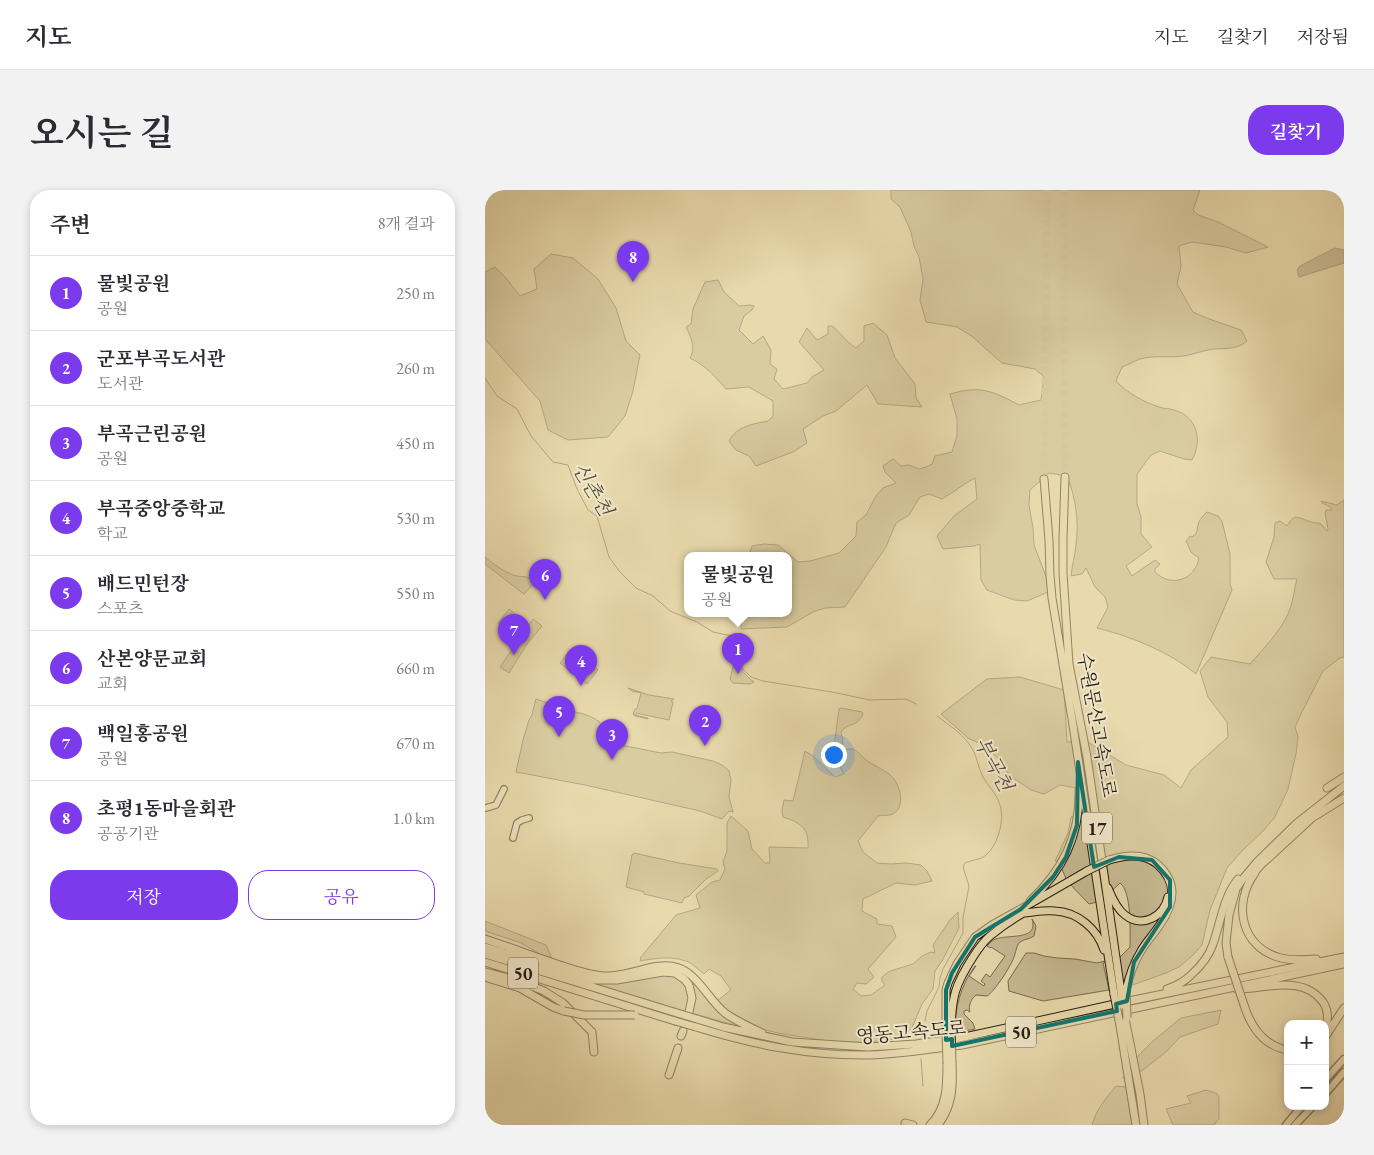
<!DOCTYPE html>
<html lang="ko">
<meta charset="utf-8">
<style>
:root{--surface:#fff;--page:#f2f2f3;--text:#2b2b33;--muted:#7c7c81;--line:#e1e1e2;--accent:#7c3aed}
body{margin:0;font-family:"EB Garamond","Noto Serif KR",serif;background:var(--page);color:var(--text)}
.controls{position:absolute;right:15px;bottom:15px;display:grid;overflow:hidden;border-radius:10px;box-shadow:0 2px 8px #0003}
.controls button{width:45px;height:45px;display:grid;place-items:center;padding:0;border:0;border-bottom:1px solid var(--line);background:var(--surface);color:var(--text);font:25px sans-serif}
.you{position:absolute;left:348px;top:564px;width:18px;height:18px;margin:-12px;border:4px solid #fff;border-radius:50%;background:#1a73e8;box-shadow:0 0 0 8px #1a73e833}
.badge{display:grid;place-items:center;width:32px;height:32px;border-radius:50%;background:var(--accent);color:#fff;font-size:16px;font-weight:700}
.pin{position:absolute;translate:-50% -41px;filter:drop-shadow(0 1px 2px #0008)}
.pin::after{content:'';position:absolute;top:26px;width:18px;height:15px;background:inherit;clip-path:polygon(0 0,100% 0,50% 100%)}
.popup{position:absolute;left:199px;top:362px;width:108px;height:65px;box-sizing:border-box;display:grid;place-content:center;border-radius:10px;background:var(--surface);filter:drop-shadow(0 1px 4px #0005);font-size:16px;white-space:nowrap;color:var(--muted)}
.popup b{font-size:19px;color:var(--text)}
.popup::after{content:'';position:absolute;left:50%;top:100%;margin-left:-10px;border:10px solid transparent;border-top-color:var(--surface)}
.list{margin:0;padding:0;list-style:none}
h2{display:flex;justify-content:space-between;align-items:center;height:65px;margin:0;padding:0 20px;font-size:21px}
h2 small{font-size:16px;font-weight:400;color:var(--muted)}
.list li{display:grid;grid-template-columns:32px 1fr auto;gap:15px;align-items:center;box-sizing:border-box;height:75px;padding:0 20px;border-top:1px solid var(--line)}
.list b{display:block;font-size:19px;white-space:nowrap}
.list p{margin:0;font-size:16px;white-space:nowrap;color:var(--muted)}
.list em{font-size:16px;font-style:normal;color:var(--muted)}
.actions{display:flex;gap:10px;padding:15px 20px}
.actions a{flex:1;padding:11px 0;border:1px solid var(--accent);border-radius:20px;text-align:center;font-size:18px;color:var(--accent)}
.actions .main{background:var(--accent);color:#fff}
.map{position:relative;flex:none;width:859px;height:935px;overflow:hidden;border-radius:20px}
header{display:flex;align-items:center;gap:30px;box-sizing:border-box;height:70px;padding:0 25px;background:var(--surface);border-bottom:1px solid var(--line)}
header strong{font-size:24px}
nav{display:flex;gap:28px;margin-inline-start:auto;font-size:18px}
.intro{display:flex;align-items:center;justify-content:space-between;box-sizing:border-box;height:120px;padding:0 30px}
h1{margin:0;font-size:35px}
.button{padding:12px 22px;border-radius:20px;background:var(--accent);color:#fff;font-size:18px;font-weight:700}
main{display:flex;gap:30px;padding:0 30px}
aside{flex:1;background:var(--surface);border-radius:20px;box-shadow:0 2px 8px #0003}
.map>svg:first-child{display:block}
.green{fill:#c8ba93;stroke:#766b52}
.water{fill:#a69978;stroke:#72674f}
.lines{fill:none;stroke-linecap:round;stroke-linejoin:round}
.stream{stroke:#72674f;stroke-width:1}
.highway-tunnel{stroke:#c2b48e;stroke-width:7;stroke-dasharray:7 3.5;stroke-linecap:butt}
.secondary-casing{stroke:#241c12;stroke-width:8}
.primary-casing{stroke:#241c12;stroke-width:9}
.highway-casing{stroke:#241c12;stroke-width:9}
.secondary{stroke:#f1e7ca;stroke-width:5.5}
.primary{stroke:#e9daad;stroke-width:6}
.highway{stroke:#e9daad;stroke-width:7}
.highway-bridge-casing{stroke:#241c12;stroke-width:9;stroke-linecap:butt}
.highway-bridge{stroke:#e9daad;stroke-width:7}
.marked{fill:none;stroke:#0f766e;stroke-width:4;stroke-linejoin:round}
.labels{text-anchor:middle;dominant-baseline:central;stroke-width:4;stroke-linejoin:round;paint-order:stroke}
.shield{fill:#f1e7ca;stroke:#625949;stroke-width:1}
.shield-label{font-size:18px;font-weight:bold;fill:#241c12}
.street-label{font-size:19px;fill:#241c12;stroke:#f1e7ca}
.water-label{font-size:20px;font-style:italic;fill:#584e3b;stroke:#f1e7ca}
</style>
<header>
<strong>지도</strong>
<nav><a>지도</a><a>길찾기</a><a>저장됨</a></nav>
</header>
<div class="intro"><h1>오시는 길</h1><a class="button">길찾기</a></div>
<main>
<aside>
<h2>주변<small>8개 결과</small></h2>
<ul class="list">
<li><span class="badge">1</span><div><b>물빛공원</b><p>공원</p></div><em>250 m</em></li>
<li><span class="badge">2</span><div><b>군포부곡도서관</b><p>도서관</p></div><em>260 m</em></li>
<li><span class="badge">3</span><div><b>부곡근린공원</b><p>공원</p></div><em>450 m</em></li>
<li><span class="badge">4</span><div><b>부곡중앙중학교</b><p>학교</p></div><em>530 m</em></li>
<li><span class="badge">5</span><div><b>배드민턴장</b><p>스포츠</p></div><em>550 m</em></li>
<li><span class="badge">6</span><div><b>산본양문교회</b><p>교회</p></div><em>660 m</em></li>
<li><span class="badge">7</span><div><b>백일홍공원</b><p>공원</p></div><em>670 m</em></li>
<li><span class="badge">8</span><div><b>초평1동마을회관</b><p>공공기관</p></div><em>1.0 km</em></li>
</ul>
<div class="actions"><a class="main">저장</a><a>공유</a></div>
</aside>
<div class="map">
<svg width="859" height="935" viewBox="0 0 859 935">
<rect width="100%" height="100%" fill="#e9daad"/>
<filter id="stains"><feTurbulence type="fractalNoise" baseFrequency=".004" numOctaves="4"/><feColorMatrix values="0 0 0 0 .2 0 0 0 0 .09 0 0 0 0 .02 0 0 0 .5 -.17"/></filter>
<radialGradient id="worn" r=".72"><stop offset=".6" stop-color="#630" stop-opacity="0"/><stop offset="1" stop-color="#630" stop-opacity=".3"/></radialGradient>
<path class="green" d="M406 0H715L708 20 713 25 733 32 783 57 761 63 741 57 707 52 694 56 696 76 692 94 708 122 724 129 756 140 762 151C752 160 741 158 729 159 718 160 708 165 698 166 684 168 669 165 655 169 649 171 643 175 637 177L631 191C642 203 659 212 674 217 679 219 684 218 689 220 712 226 718 250 707 270L699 269 675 261 666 265 652 284V314L656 327V344L667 357 641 376 647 386 670 370 675 374 670 379V382C686 398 710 390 714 368L706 362 701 351 705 346 707 347C714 343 711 339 714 332 715 329 719 325 722 322L733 326 737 331 745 364V394L747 400 711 484C685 462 645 446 612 438L623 417 620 407 610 397 601 378 597 384 586 386C587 376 590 365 591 355 594 332 591 308 582 286L564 283 545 300 544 315 548 338 549 355 562 389 563 402 542 411 529 410 502 400 496 390 495 354 489 356 458 359 452 346 469 326 492 309 490 288C478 294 469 302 457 309L444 304 435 307 424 325 411 333 401 357 360 417 340 418 328 422 302 437 256 439V432L249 423H303V365H264L267 356 279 354 293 355 313 372 325 371 354 363 371 346 372 332 381 325 391 306 398 298 411 293 400 282 398 276 408 269 416 276 424 275 434 279 441 277 447 274 450 266 467 262 472 246V229L465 204C495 195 508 201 534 215L556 210 559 187 550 179 517 173 502 160 488 147 472 137 441 132 435 110 438 89 434 67 429 56 426 42 415 17 406 9Z
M66 64 88 68 113 89 131 118 141 151 155 165 148 201 140 226 123 247 83 250 63 240 55 211 0 149V82L10 77 20 87 35 106 52 99 49 79Z
M233 90 239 102 254 116 265 115 269 116 267 120 259 126 254 140 268 154 278 146 286 160 285 174 292 179 289 189 298 199 322 193 327 187 339 180 314 152 322 138 332 150 343 144V136H347C356 143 361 152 371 158L379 151V136L388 133 402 145 410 168 430 194 431 208 437 217 393 214 382 195 351 221 338 226 318 239 322 253 308 262 271 276 264 266 251 260 244 251C252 236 268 234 283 231L288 226V211L264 197 241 199C231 187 220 175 205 168 211 158 206 147 201 137L206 134 208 119 220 92Z
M859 310V467L855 468 838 481 817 522 810 537 813 547 811 564 803 599 790 627 779 640 757 661 742 678 725 720 717 755 708 765 694 777 681 783 639 798 634 769 618 773 624 800 558 811 524 801 523 791 541 763H549L559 766 572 768 590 769 612 773 635 767 645 757C645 743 647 702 635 693L616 711 604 714 582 691 574 672 570 671 583 643 586 627 606 617 605 606 592 598 575 595 559 604 546 600 528 588 525 587 514 569 498 555 483 548 456 524 502 489 535 487 579 500 582 552 601 551 641 575 679 585 696 598 706 580 743 547 742 532 723 507 715 481 726 467 765 474C778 459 795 442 803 424 808 413 809 400 812 389H789L781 372 789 347 790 333 795 331 802 336 806 330 810 327C820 328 825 334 835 333L842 341 843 339 840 323 841 320H847L844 316 837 313 836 311 852 315Z
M0 367C8 374 18 381 28 385 37 388 41 384 50 392L39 404 0 374Z
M24 419 44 435 33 448 13 433Z
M48 429 57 436 42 454 24 483 15 477Z
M86 459 113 480 102 494 75 473Z
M250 468C255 478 260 486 269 492L264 494 248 493 245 489Z
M143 498 164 505 189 509 186 511 188 512 184 530 151 523 150 525 163 528V529L150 526 148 524 150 519H152L156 503 147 501Z
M51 509 94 523C98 523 116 530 118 536 120 542 116 538 118 544 120 548 126 552 131 554L176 563 187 562 228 571 237 575 244 581 246 590 244 607 248 622 244 621 237 629 215 621 100 595 31 582 38 550 44 530 47 525Z
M356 518 377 522 378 524C372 538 363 532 356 542L358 552 356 556H349L354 519Z
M368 559C373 561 376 566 380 569 388 576 402 580 409 589 416 599 420 617 408 624 404 626 397 625 393 626L373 651 378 662 392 673 406 674 421 673 436 675 442 681 447 691 430 695 411 693 378 709 377 721 392 729V734L407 736 411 747 383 779 389 787 381 794 372 793 368 799 376 806 386 805 400 795 397 792V787L405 781 428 774 437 766 446 762 450 763 448 755 465 730 473 722 474 738 457 771 450 781 448 799 437 814 427 838 417 848 385 852H350L298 844 280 840 243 821 232 811 246 800 236 786 224 779 219 784C215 781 211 777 207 774 191 765 172 768 155 771L156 767 191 725 215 718 211 705 227 692 235 690 240 679 238 672 242 661V633L246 626 263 641 267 659 280 673H285L284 657 323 658C324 638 316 633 298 627L297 621 299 610 308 611 320 561 328 566 350 587 359 584C354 575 350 569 355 560Z
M149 663 194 673 232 679 233 681 221 689 204 706 199 708 197 713 159 704V702L141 697 147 665Z
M547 729 551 736 549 746C545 749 539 749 535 752 531 756 531 762 529 767 526 776 510 801 502 806L491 805C486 809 483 816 485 822L482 820 479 821V824L488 833 490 839 470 843C469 819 476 795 490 776H491L484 786 499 796 500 794 496 791 501 784 505 787 520 766 506 757 505 758 502 756C505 753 507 750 511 749 524 744 554 751 547 729Z
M0 731 61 755 67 769 60 767 36 753 0 741Z
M198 782 260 838 206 823 208 814 197 785Z
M185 784 196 789 205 802 202 822 98 791Z
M736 820 733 834 695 847 682 861 649 887 638 888 654 865 668 851 696 828Z
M631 896 641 897 647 935H607C611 920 621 908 631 896Z
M721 900 731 903 734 907V929L729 935H688L681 919 706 913 702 906Z"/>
<path class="water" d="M850 58 859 60V73L814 87 812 80 815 76Z"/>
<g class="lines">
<path class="stream" d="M0 188 12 206 32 219 46 246 68 272 83 275 92 299 103 320 112 326 124 367 135 382 151 398 168 406 185 421 212 432 228 442 247 446 251 466 258 479 266 487 278 491 347 502 385 510 421 509 431 514
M440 831 442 821 454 797 455 788 458 779 478 743V728L484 696 478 677 480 673C487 670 495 670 501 665 513 655 520 629 515 615 512 604 502 595 497 585 493 577 492 567 488 560 480 545 465 536 452 526
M436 869 438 896"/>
<path class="highway-tunnel" d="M579 0 580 287
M559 289 562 0"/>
<defs>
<path id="secondary" d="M1 618 11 615 19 599
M28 648 32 633 37 630 44 628"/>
<path id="primary" d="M840 890 859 869
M840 904 859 882
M801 935 817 916
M810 935 828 916"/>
<path id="highway" d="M580 287 578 349V383L584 474 602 567 636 802
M559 289 564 350 565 385 567 408 587 529 629 804
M842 598 859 587
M624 670C640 665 659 663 672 674 694 693 689 715 674 736 668 745 661 752 656 761 648 774 644 786 641 801
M770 683C747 714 756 758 796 768 808 771 819 770 831 769
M766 686 777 674 827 628 859 608
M623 698C627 708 632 719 640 725 658 739 679 726 683 707
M545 711C578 680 595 646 594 600
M539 723C549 722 560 720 570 721 592 722 612 738 619 760
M0 749C25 757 50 767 75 775 90 780 104 785 120 786 146 787 170 770 194 778 213 785 224 810 240 823 251 831 264 837 277 843
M0 757 108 790H132L178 782 190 783 199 789 204 795 207 808 204 822
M0 764 192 823
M743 767 741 753 744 725 751 699 757 690 772 672 812 633 859 596
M0 772 190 831
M0 782 32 790 59 801 78 813 107 842 109 862
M0 787 35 798 68 817 79 821
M682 799C691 796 699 792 706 785 715 777 724 766 728 754 736 731 738 708 753 689
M752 799C781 799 817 784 838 812 843 819 844 830 840 838
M759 815C766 837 778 856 803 860
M640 828 655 904 659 935
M212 829 238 837 307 852 383 857 431 854 475 848 639 812 859 767
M634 830 651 935
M211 837C269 855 324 866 385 865 415 864 446 859 477 855L859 774
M466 839C467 806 470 795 488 767 493 759 498 752 505 746 516 737 528 729 540 722
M461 840V800L463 793 472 774 490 747 507 735 550 711 602 681
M196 846 198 841
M840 847 859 818
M184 885 193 858
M420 933 428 935
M445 935C462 918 462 896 462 874
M453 935C468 915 468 897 467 873"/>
</defs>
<use href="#secondary" class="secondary-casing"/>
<use href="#primary" class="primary-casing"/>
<use href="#highway" class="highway-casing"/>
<use href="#secondary" class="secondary"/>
<use href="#primary" class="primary"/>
<use href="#highway" class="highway"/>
<defs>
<path id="highway-bridge" d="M602 681 624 670
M743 767 759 815
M641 801 642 828
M636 802 638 815
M629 804 634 830
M79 821 99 825H150
M192 823 212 829
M190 831 211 837
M466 839 467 873
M461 840 462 874"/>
</defs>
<use href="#highway-bridge" class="highway-bridge-casing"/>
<use href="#highway-bridge" class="highway-bridge"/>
</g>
<path d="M0 0H859V935H0ZM593 572 609 677 634 667 667 670 685 690V717L649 772 642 811 631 814 632 821 467 856V849L461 850V800L467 783 490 747 536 719 568 687 581 667 592 635Z" fill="#e9daad" fill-opacity=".55" fill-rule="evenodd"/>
<path class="marked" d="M593 572 609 677 634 667 667 670 685 690V717L649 772 642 811 631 814 632 821 467 856V849L461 850V800L467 783 490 747 536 719 568 687 581 667 592 635Z"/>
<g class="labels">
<g class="shield">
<rect x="597" y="622.5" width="30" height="31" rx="4"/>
<rect x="23" y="767.5" width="30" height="31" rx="4"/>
<rect x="521" y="826.5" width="30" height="31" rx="4"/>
</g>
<g class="shield-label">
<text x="612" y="638">17</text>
<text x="38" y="783">50</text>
<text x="536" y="842">50</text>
</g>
<g class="street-label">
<text transform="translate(612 535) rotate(80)">수원문산고속도로</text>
<text transform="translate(426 842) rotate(-5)">영동고속도로</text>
</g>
<g class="water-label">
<text transform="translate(108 299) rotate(59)">신촌천</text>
<text transform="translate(509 574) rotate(62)">부곡천</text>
</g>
</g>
<rect width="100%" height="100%" filter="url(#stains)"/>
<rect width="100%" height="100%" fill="url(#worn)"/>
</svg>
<div class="controls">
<button>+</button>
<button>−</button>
</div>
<div class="you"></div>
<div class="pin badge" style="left:253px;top:484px">1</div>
<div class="popup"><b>물빛공원</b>공원</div>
<div class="pin badge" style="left:220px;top:556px">2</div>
<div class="pin badge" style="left:127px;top:570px">3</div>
<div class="pin badge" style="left:96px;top:496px">4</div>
<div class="pin badge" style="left:74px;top:547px">5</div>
<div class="pin badge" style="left:60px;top:410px">6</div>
<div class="pin badge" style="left:29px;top:465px">7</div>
<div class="pin badge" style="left:148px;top:92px">8</div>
</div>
</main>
